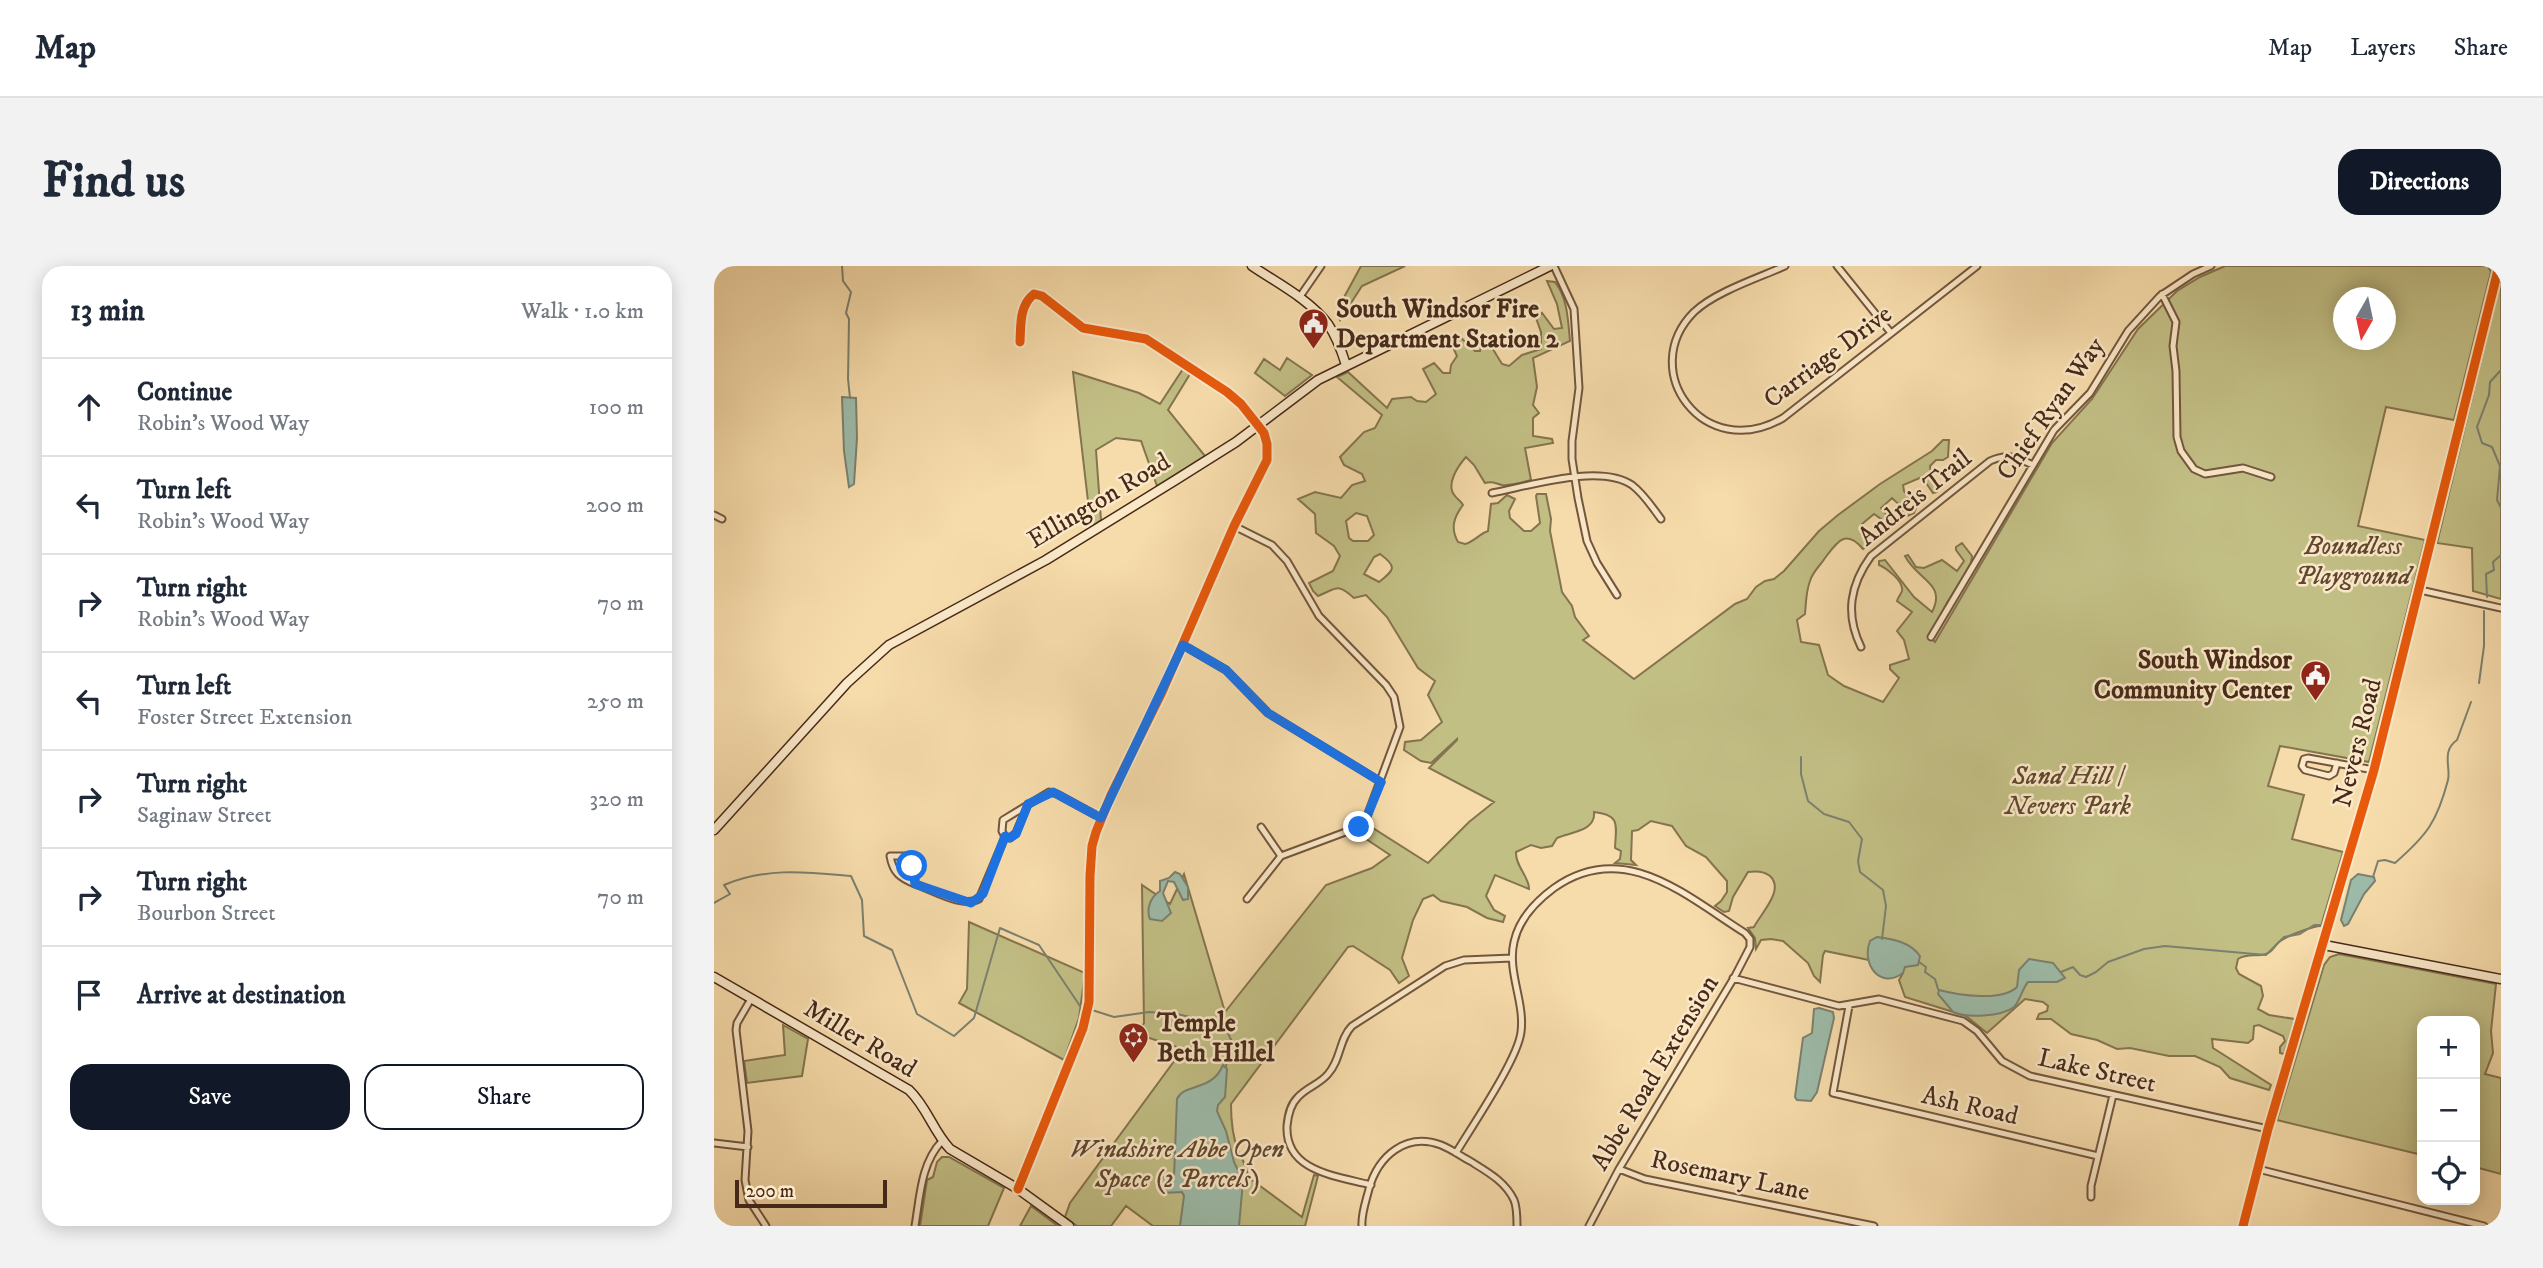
<!DOCTYPE html>
<meta charset="utf-8">
<style>
:root{--surface:#fff;--page:#f2f2f3;--text:#1f2937;--muted:#747a83;--line:#e0e1e3;--accent:#111827}
body{margin:0;font-family:"IM FELL DW Pica",serif;background:var(--page);color:var(--text)}
.controls{position:absolute;right:21px;bottom:21px;display:grid;overflow:hidden;border-radius:14px;box-shadow:0 4px 18px #0003}
.controls button{width:63px;height:63px;display:grid;place-items:center;padding:0;border:0;border-bottom:2px solid var(--line);background:var(--surface);color:var(--text);font:35px sans-serif}
.compass{position:absolute;left:1619px;top:21px;width:63px;height:63px;border-radius:50%;background:var(--surface);box-shadow:0 4px 18px #0003;rotate:189deg}
.scale{position:absolute;left:21px;bottom:18px;width:152px;box-sizing:border-box;padding-left:7px;border:4px solid #472919;border-top:0;font-size:19px;line-height:24px;white-space:nowrap;color:#472919;-webkit-text-stroke:5px #fae8c8;paint-order:stroke}
.stop{position:absolute;width:21px;height:21px;margin:-16px;border:5px solid #1a73e8;border-radius:50%;background:#fff}
.stop.end{background:#1a73e8;border-color:#fff;box-shadow:0 2px 7px #0008}
.list{margin:0;padding:0;list-style:none}
h2{display:flex;justify-content:space-between;align-items:center;height:91px;margin:0;padding:0 28px;font-size:30px}
h2 small{font-size:23px;font-weight:400;color:var(--muted)}
.list li{display:grid;grid-template-columns:46px 1fr auto;gap:21px;align-items:center;box-sizing:border-box;height:98px;padding:0 28px;border-top:2px solid var(--line)}
.list b{display:block;font-size:26px;white-space:nowrap}
.list p{margin:0;font-size:23px;white-space:nowrap;color:var(--muted)}
.list em{font-size:23px;font-style:normal;color:var(--muted)}
.actions{display:flex;gap:14px;padding:21px 28px}
.actions a{flex:1;padding:16px 0;border:2px solid var(--accent);border-radius:21px;text-align:center;font-size:24px;color:var(--accent)}
.actions .main{background:var(--accent);color:#fff}
.icon{flex:none;width:38px;height:38px;fill:none;stroke:currentColor;stroke-width:2;stroke-linecap:round;stroke-linejoin:round}
.map{position:relative;flex:none;width:1787px;height:960px;overflow:hidden;border-radius:21px}
header{display:flex;align-items:center;gap:42px;box-sizing:border-box;height:98px;padding:0 35px;background:var(--surface);border-bottom:2px solid var(--line)}
header strong{font-size:33px}
nav{display:flex;gap:38px;margin-inline-start:auto;font-size:24px}
.intro{display:flex;align-items:center;justify-content:space-between;box-sizing:border-box;height:168px;padding:0 42px}
h1{margin:0;font-size:49px}
.button{padding:18px 32px;border-radius:21px;background:var(--accent);color:#fff;font-size:24px;font-weight:700}
main{display:flex;gap:42px;padding:0 42px}
aside{flex:1;background:var(--surface);border-radius:21px;box-shadow:0 4px 18px #0003}
.map>svg:first-child{display:block}
.green{fill:#c2bf85;stroke:#84744f;stroke-width:2;fill-rule:evenodd}
.water{fill:#9dbcaa;stroke:#7b8170;stroke-width:2}
.lines{fill:none;stroke-linecap:round;stroke-linejoin:round}
.stream{stroke:#7b8170;stroke-width:2}
.street-casing{stroke:#73563e;stroke-width:9}
.secondary-casing{stroke:#472919;stroke-width:11}
.street{stroke:#fae8c8;stroke-width:5}
.secondary{stroke:#fae8c8;stroke-width:8}
.cycleway-casing{stroke:#fae8c8;stroke-width:13}
.cycleway{stroke:#e8590c;stroke-width:9}
.route{stroke:#1a73e8;stroke-width:9}
.labels{text-anchor:middle;dominant-baseline:central;stroke-width:5;stroke-linejoin:round;paint-order:stroke}
.poi-label{font-size:26px;font-weight:bold;fill:#472919;stroke:#fae8c8;text-anchor:start}
.street-label{font-size:26px;fill:#472919;stroke:#fae8c8}
.park-label{font-size:26px;font-style:italic;fill:#60472f;stroke:#fae8c8}
</style>
<header>
<strong>Map</strong>
<nav><a>Map</a><a>Layers</a><a>Share</a></nav>
</header>
<div class="intro"><h1>Find us</h1><a class="button">Directions</a></div>
<main>
<aside>
<h2>13 min<small>Walk · 1.0 km</small></h2>
<ul class="list">
<li><svg class="icon" aria-label="ahead" viewBox="0 0 24 24"><path d="M12 20V5M6 11l6-6 6 6"/></svg><div><b>Continue</b><p>Robin's Wood Way</p></div><em>100 m</em></li>
<li><svg class="icon" aria-label="left" viewBox="0 0 24 24"><path d="M17 20v-9H6M10 6l-5 5 5 5"/></svg><div><b>Turn left</b><p>Robin's Wood Way</p></div><em>200 m</em></li>
<li><svg class="icon" aria-label="right" viewBox="0 0 24 24"><path d="M7 20v-9h11M14 6l5 5-5 5"/></svg><div><b>Turn right</b><p>Robin's Wood Way</p></div><em>70 m</em></li>
<li><svg class="icon" aria-label="left" viewBox="0 0 24 24"><path d="M17 20v-9H6M10 6l-5 5 5 5"/></svg><div><b>Turn left</b><p>Foster Street Extension</p></div><em>250 m</em></li>
<li><svg class="icon" aria-label="right" viewBox="0 0 24 24"><path d="M7 20v-9h11M14 6l5 5-5 5"/></svg><div><b>Turn right</b><p>Saginaw Street</p></div><em>320 m</em></li>
<li><svg class="icon" aria-label="right" viewBox="0 0 24 24"><path d="M7 20v-9h11M14 6l5 5-5 5"/></svg><div><b>Turn right</b><p>Bourbon Street</p></div><em>70 m</em></li>
<li><svg class="icon" aria-label="arrive" viewBox="0 0 24 24"><path d="M6 21V4h12l-3 4 3 4H6"/></svg><div><b>Arrive at destination</b></div></li>
</ul>
<div class="actions"><a class="main">Save</a><a>Share</a></div>
</aside>
<div class="map">
<svg width="1787" height="960" viewBox="0 0 1787 960">
<rect width="100%" height="100%" fill="#f7dcab"/>
<filter id="stains"><feTurbulence type="fractalNoise" baseFrequency=".00286" numOctaves="4"/><feColorMatrix values="0 0 0 0 .2 0 0 0 0 .09 0 0 0 0 .02 0 0 0 .5 -.17"/></filter>
<radialGradient id="worn" r=".72"><stop offset=".6" stop-color="#630" stop-opacity="0"/><stop offset="1" stop-color="#630" stop-opacity=".3"/></radialGradient>
<path class="green" d="M647 0H691L648 20 626 54 622 46Z
M1511 0H1774L1777 6 1740 154 1672 141 1644 260 1711 274 1655 496 1566 480 1554 520 1590 529 1578 573 1629 586 1607 660C1599 660 1572 670 1565 676 1559 681 1560 685 1552 688 1543 691 1533 687 1524 693L1522 702 1525 708 1547 720 1549 730 1544 743 1555 749 1581 753 1570 788 1566 787V781L1571 775 1569 770 1545 759 1540 760 1539 773 1534 777 1498 773 1499 782 1557 819 1555 824 1516 812 1506 801 1481 790H1455L1416 782 1403 783 1383 774 1357 768 1337 753H1323L1325 748 1333 745 1334 740 1329 736 1311 733 1273 767 1252 750 1191 731 1185 714 1189 707V701L1111 685 1109 689 1106 716 1100 710 1094 697 1069 675 1057 673 1047 674 1042 683 1041 672 1034 662 1040 661C1047 647 1071 624 1056 610 1050 605 1041 605 1034 606L1019 631 1015 645 1010 646 1001 640 1007 635 1013 626V615L992 591 972 580 958 560 937 555 924 564 918 565 917 594 922 599 901 597 906 593 907 585 901 582C902 559 907 549 880 546 882 565 857 566 843 572L838 580 827 582 817 579 802 586C801 600 816 612 815 623L781 609 772 630 780 644 791 650 789 656 773 652 753 641 727 635 719 629 709 633 699 654 688 692 695 710 685 717 676 704 639 680 634 681 517 838C517 854 518 869 524 884 528 894 533 899 534 911L588 951 600 909 604 910 591 960H439L412 940 397 960H363L351 951 356 937 469 783 423 768 430 757 428 619 456 638 470 608 511 746 612 619 658 602 676 589 649 571H636L654 559 714 597 755 556 780 536 715 502 743 474V473L717 497 707 495 690 484 691 476 707 474 728 456 714 429 721 415 704 402 673 351 652 329 640 332C623 316 622 323 604 330L599 325 595 317 619 305 626 290 620 280 602 267 601 248 584 233 601 226 627 232 638 219 651 215 648 208 630 199 626 191 650 166 661 162 668 149 623 111 634 106 673 142 678 133 697 131 703 135 712 136 722 128 709 103 720 97 729 107H736L737 99 743 90 736 75 743 68 761 85H766L768 76 774 75 788 98 795 100 808 89 827 83V66L822 52 828 47 840 63 848 62 843 38 833 15 841 16C854 32 854 56 856 75L819 92 823 121 819 139 825 147 819 152V170L838 173 839 177 811 182 817 214C809 216 797 220 788 219 780 217 779 215 771 217L760 199 752 191C744 200 731 219 741 230 743 233 747 235 749 239 740 251 736 262 744 276L751 278C760 276 765 268 774 265L777 238 784 237 793 229 801 233 795 245 796 252 810 265H817L826 257 822 230 823 228H832L837 253 836 265 848 326 858 340 861 351 875 370 869 374 920 413 1021 338 1033 333 1042 321 1051 315 1060 313 1070 305 1105 265 1124 249 1166 218 1218 185 1229 174H1235L1234 191 1229 194H1222L1216 200 1217 211 1225 221 1223 226 1219 227 1208 211 1189 219 1190 225 1203 240 1200 247 1191 251 1187 247 1190 243 1178 232 1167 242 1177 254 1176 261 1172 260 1167 253 1160 248 1148 258 1147 268 1157 278 1149 283C1132 262 1123 276 1111 292 1106 300 1099 305 1096 315 1092 325 1092 337 1091 348L1083 354 1087 376 1105 379 1114 409 1130 420 1169 436 1185 412 1176 403V399L1195 393 1190 374 1183 365 1198 346 1183 335C1184 331 1187 328 1188 325 1190 315 1172 302 1165 299V295L1171 294 1200 331 1218 346C1233 317 1203 314 1191 290L1194 289 1202 301 1210 302 1228 294 1243 305 1250 295 1242 284V281L1248 277 1258 290 1257 298 1233 337 1217 373 1221 376 1338 177 1378 133 1424 63 1463 25 1486 11ZM1630 32H1672V74H1630ZM642 247 653 250 660 269 654 275H639L635 272 632 255ZM666 288C684 301 680 304 665 316L650 308 660 291Z
M1787 12V333L1759 325 1758 282 1723 277Z
M573 92 598 109 571 130 541 107 550 93 566 104Z
M469 103 476 108 454 144 491 190 443 220 427 175 402 172 382 184 387 254 377 261 359 106 425 127 446 138Z
M255 656 371 707 365 752 350 794 245 737 253 723Z
M1625 688 1782 718 1777 765 1779 787 1771 808 1787 812V908L1761 901V755H1708V889L1563 854 1610 699 1616 691Z
M69 759 94 773 88 810 33 817 30 795 71 789Z
M228 891H235L290 922 274 960H206L213 914 219 911 223 896Z
M317 940 344 960H306Z"/>
<path class="water" d="M128 131 142 132 143 172 140 218 135 221 130 185Z
M461 606 466 608 474 621V633L469 634 460 616 454 615 449 627 457 647 448 655 436 653C432 644 436 631 446 625V615L455 612Z
M1644 608 1660 611 1661 615 1650 628 1634 658 1630 660 1627 654 1637 614Z
M1163 671C1179 673 1196 676 1206 690L1204 699 1191 701 1189 707C1166 724 1147 698 1156 675Z
M1315 693 1339 697 1351 712 1343 716H1314C1308 723 1306 735 1300 741 1287 751 1252 752 1239 746L1224 728 1225 724C1244 729 1288 736 1303 721L1305 704Z
M1105 742 1119 746 1120 752 1103 826 1097 835 1083 834 1081 831 1089 772 1098 767 1100 743Z
M509 799 513 803 511 831 504 839 503 845 512 865 520 896 529 915 525 960H466L470 930 468 926 448 927 442 919 449 911H460L463 833C470 817 498 826 509 799Z"/>
<g class="lines">
<path class="stream" d="M128 0 129 15 137 26 132 47 135 53 134 113 136 132
M1787 104 1776 116 1775 129 1763 161 1768 177 1778 181 1786 200 1783 234 1787 242
M1773 331 1772 308 1780 304 1779 296 1787 289
M1765 417 1770 380V345
M1087 491V508L1094 535 1110 548 1135 556 1148 573 1144 595 1146 606 1169 624 1172 640 1168 673
M1659 611 1664 595 1671 594 1681 597C1713 569 1723 556 1734 514 1737 502 1727 485 1743 474L1757 436
M0 637 16 628 10 619C53 601 92 606 137 610L148 634 150 670 178 684 203 748 240 770 260 752 286 662 325 679 366 740
M1205 696 1212 701 1211 706 1221 713 1224 723
M1347 706 1359 701 1366 709 1372 711 1382 706 1394 696 1430 683 1451 680 1552 689 1570 671 1586 668 1600 659H1607
M378 744 400 751 435 746 463 748 485 753 513 765 518 776 514 781 512 801"/>
<defs>
<path id="street" d="M840 0 860 43 865 122 858 175V193L864 232 873 275 883 297 903 329
M1071 0C1044 12 1001 26 980 46 922 104 990 198 1069 152L1263 0
M1123 0 1177 67
M1448 28 1462 56 1459 80 1462 105 1463 171 1467 185 1480 203 1491 208 1529 202 1557 211
M585 32 607 0
M778 227C815 220 886 197 918 219 930 228 938 241 947 253
M0 249 8 253
M520 260 558 279 573 295 605 350 672 419 680 431 686 461 652 553 645 561 567 590 533 633
M1706 324 1787 342
M1217 371 1340 164 1376 127 1414 65 1446 30 1479 8 1497 0
M469 379 512 404 554 447 667 516
M1147 381C1131 348 1136 319 1157 290L1276 195C1293 187 1302 191 1319 199
M1623 497 1620 507 1615 510 1591 504 1588 500 1590 493 1594 492C1616 496 1638 500 1660 504
M547 561 567 590
M291 571 296 572 302 567 314 538
M201 618C202 608 198 597 191 590H176C179 607 186 612 201 618 219 624 248 642 265 633L291 571 288 565 289 554 335 526 343 528 387 552
M1019 712 1125 740 1165 733 1249 755 1263 765 1288 795 1316 810 1554 863
M37 733 23 757 22 764 34 865 31 914 35 934 52 960
M1135 740 1119 827 1384 890
M0 877 34 881
M742 887C758 860 804 793 807 766 811 736 793 706 800 676 805 653 821 636 840 622 910 572 972 630 1031 667L1036 673V681L1021 710 905 903 875 960
M905 903 931 913 1160 960
M1544 903 1770 960
M657 919C623 910 571 906 573 860 574 849 576 839 584 831 593 821 606 818 614 808 627 794 625 773 638 760L731 700 750 694 798 692
M304 923 369 762 375 736 376 610 378 580 382 566 397 529 448 426 520 260 553 194V178L550 167 527 138 513 126 432 73 369 62 328 30 320 28C305 40 307 59 306 76
M1377 931V920L1399 829
M201 960C206 930 207 897 228 875
M648 960C647 948 652 935 655 923 664 890 692 866 727 879 737 883 747 890 756 895 772 905 791 915 800 934 803 941 803 952 803 960"/>
<path id="secondary" d="M538 0C563 17 595 33 614 58 622 70 628 86 632 99
M0 564 133 417 175 379 332 294 460 215 522 176 604 114 836 0
M1610 679 1787 713
M0 711 195 824C213 841 219 865 236 883L304 923 355 960
M1529 960 1554 863 1660 504 1785 0"/>
</defs>
<use href="#street" class="street-casing"/>
<use href="#secondary" class="secondary-casing"/>
<use href="#street" class="street"/>
<use href="#secondary" class="secondary"/>
<defs>
<path id="cycleway" d="M304 923 369 762 375 736 376 610 378 580 382 566 397 529 448 426 520 260 553 194V178L550 167 527 138 513 126 432 73 369 62 328 30 320 28C305 40 307 59 306 76
M1529 960 1554 863 1660 504 1785 0"/>
</defs>
<use href="#cycleway" class="cycleway-casing"/>
<use href="#cycleway" class="cycleway"/>
</g>
<g class="lines">
<path class="route" d="M198 600 201 618 257 637 269 628 291 570 296 572 302 568 314 538 339 526 387 552 469 379 512 404 554 447 667 516 652 553 645 561"/>
</g>
<defs>
<symbol id="civic-pin" viewBox="-11 -11 22 30"><path d="M0 17L-7.5 6A9.5 9.5 0 1 1 7.5 6Z" fill="#8f2418" stroke="#fae8c8"/><path d="M-.6-6.5H3V-4.5H.6V-3L4-1V1h2V6H-6V1h2V-1L-.6-3ZM-1.2 2.5V6h2.4V2.5Z" fill="#fff"/></symbol>
<symbol id="synagogue-pin" viewBox="-11 -11 22 30"><path d="M0 17L-7.5 6A9.5 9.5 0 1 1 7.5 6Z" fill="#8f2418" stroke="#fae8c8"/><path d="M0-6.5L5.6 3.2H-5.6ZM0 6.5L5.6-3.2H-5.6Z" fill="#fff"/></symbol>
</defs>
<g fill-rule="evenodd">
<use href="#civic-pin" x="582" y="40" width="35" height="47"/>
<use href="#civic-pin" x="1584" y="392" width="35" height="47"/>
<use href="#synagogue-pin" x="402" y="754" width="35" height="47"/>
</g>
<g class="labels">
<g class="poi-label">
<text x="622" y="43">South Windsor Fire<tspan x="622" dy="30">Department Station 2</tspan></text>
<text x="1578" y="394" text-anchor="end">South Windsor<tspan x="1578" dy="30">Community Center</tspan></text>
<text x="443" y="757">Temple<tspan x="443" dy="30">Beth Hillel</tspan></text>
</g>
<g class="street-label">
<text transform="translate(1114 91) rotate(-37)">Carriage Drive</text>
<text transform="translate(1337 143) rotate(-55)">Chief Ryan Way</text>
<text transform="translate(1201 232) rotate(-39)">Andreis Trail</text>
<text transform="translate(385 235) rotate(-31)">Ellington Road</text>
<text transform="translate(1644 477) rotate(-76)">Nevers Road</text>
<text transform="translate(146 773) rotate(31)">Miller Road</text>
<text transform="translate(1383 805) rotate(13)">Lake Street</text>
<text transform="translate(941 807) rotate(-59)">Abbe Road Extension</text>
<text transform="translate(1256 840) rotate(13)">Ash Road</text>
<text transform="translate(1016 910) rotate(12)">Rosemary Lane</text>
</g>
<g class="park-label">
<text x="1639" y="280">Boundless<tspan x="1639" dy="30">Playground</tspan></text>
<text x="1354" y="510">Sand Hill /<tspan x="1354" dy="30">Nevers Park</tspan></text>
<text x="463" y="883">Windshire Abbe Open<tspan x="463" dy="30">Space (2 Parcels)</tspan></text>
</g>
</g>
<rect width="100%" height="100%" filter="url(#stains)"/>
<rect width="100%" height="100%" fill="url(#worn)"/>
</svg>
<div class="controls">
<button>+</button>
<button>−</button>
<button><svg class="icon" aria-label="locate" viewBox="0 0 24 24"><circle cx="12" cy="12" r="6"/><path d="M12 2v4M12 18v4M2 12h4M18 12h4"/></svg></button>
</div>
<svg class="compass" viewBox="-18 -18 36 36"><path d="M0-13l5 13h-10z" fill="#e53935"/><path d="M0 13l5-13h-10z" fill="#747a83"/></svg>
<div class="scale">200 m</div>
<div class="stop" style="left:198px;top:600px"></div>
<div class="stop end" style="left:645px;top:561px"></div>
</div>
</main>
